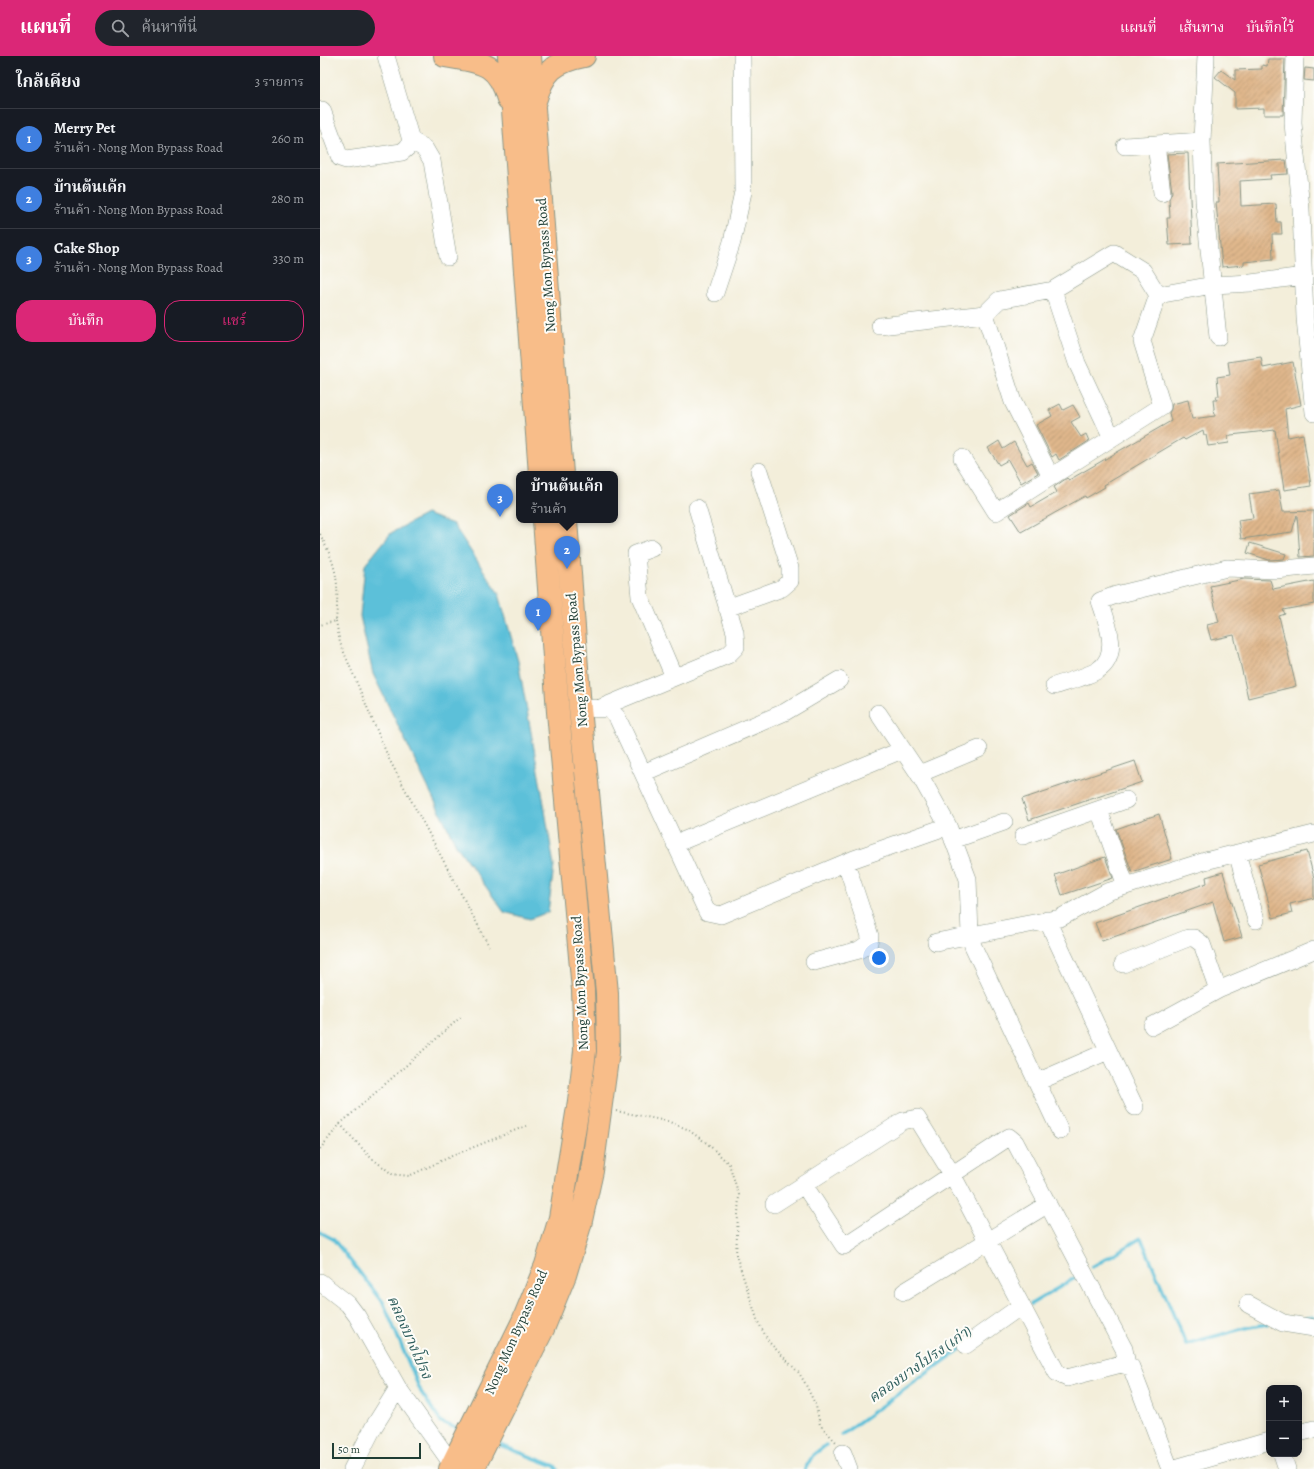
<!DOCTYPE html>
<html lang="th">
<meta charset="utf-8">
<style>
:root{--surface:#171b24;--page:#20242c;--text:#f1f3f6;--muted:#9ea1a6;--line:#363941;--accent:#db2777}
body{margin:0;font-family:Alegreya,"Noto Serif Thai",serif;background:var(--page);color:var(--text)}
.controls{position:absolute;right:12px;bottom:12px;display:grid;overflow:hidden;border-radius:8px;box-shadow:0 2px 10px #0003}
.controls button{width:36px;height:36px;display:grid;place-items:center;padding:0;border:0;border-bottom:1px solid var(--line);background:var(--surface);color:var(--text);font:20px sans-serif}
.scale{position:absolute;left:12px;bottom:10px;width:89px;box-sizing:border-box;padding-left:4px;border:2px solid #1f3d34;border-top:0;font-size:11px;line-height:14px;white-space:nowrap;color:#1f3d34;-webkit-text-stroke:3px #fdfcf7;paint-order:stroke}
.you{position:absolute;left:559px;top:902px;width:14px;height:14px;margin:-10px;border:3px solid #fff;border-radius:50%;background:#1a73e8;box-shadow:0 0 0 6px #1a73e833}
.badge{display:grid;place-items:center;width:26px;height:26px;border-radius:50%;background:var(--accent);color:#fff;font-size:13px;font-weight:700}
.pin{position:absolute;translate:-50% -33px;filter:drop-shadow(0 1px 2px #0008)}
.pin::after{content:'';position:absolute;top:21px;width:14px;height:12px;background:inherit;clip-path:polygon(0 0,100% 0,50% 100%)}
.popup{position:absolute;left:196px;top:415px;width:102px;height:52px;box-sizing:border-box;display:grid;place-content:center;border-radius:8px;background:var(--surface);filter:drop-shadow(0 1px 3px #0005);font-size:13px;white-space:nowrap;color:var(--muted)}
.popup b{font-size:15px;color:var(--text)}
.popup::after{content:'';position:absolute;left:50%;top:100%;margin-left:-8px;border:8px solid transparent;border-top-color:var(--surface)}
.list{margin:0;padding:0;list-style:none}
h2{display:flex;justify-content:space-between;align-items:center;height:52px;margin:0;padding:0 16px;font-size:17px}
h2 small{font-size:13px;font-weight:400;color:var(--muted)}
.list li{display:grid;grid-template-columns:26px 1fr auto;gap:12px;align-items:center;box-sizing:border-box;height:60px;padding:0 16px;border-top:1px solid var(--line)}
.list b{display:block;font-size:15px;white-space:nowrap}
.list p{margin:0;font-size:13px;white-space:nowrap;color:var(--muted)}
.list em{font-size:13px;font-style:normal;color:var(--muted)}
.actions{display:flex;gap:8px;padding:12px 16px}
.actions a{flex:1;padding:9px 0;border:1px solid var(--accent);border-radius:16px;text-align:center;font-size:14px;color:var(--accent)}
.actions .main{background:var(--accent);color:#fff}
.icon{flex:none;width:22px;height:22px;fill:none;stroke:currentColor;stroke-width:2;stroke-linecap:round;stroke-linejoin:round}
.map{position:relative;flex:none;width:994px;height:1413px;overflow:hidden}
header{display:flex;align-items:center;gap:24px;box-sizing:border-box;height:56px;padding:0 20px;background:var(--accent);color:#fff}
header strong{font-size:19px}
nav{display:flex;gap:22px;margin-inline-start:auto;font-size:14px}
.search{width:280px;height:36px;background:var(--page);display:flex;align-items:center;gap:10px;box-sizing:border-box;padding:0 14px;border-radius:22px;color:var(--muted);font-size:15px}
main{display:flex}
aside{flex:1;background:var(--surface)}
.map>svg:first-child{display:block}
.water{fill:#5bc0d9;stroke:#3d7e86}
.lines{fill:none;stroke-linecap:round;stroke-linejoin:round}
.stream{stroke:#5bc0d9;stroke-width:3.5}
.building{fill:url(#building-hatch)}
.minor-casing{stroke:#899687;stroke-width:18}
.highway-casing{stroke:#899687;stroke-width:24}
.path{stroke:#899687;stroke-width:2;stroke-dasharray:1 3;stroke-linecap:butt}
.minor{stroke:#fff;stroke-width:17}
.highway{stroke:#f8bd89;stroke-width:22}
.labels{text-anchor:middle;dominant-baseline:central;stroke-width:4;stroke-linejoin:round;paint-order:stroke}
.street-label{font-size:14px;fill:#1f3d34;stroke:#fdfcf7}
.water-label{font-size:15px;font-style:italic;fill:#2e5e5d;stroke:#fdfcf7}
</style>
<header>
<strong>แผนที่</strong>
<div class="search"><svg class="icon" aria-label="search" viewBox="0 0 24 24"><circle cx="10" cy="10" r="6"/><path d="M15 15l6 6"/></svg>ค้นหาที่นี่</div>
<nav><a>แผนที่</a><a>เส้นทาง</a><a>บันทึกไว้</a></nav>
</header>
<main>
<aside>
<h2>ใกล้เคียง<small>3 รายการ</small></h2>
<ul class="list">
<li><span class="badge" style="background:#3f7fe0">1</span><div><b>Merry Pet</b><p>ร้านค้า · Nong Mon Bypass Road</p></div><em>260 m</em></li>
<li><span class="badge" style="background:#3f7fe0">2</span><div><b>บ้านต้นเค้ก</b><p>ร้านค้า · Nong Mon Bypass Road</p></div><em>280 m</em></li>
<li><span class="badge" style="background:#3f7fe0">3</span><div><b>Cake Shop</b><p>ร้านค้า · Nong Mon Bypass Road</p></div><em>330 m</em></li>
</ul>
<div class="actions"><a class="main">บันทึก</a><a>แชร์</a></div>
</aside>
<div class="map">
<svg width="994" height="1413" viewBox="0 0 994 1413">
<defs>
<pattern id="building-hatch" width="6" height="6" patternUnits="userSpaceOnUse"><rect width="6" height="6" fill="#e0b78c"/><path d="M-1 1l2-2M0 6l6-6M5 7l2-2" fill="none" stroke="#b59673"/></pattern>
</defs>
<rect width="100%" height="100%" fill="#fdfcf7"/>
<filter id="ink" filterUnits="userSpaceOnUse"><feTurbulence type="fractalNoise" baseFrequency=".025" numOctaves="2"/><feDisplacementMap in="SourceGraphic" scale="8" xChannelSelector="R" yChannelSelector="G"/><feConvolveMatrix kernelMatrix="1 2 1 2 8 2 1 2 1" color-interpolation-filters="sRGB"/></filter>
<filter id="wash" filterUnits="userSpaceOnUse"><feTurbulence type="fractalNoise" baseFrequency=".012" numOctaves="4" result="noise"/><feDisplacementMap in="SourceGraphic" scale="16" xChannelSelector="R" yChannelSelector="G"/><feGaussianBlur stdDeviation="0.9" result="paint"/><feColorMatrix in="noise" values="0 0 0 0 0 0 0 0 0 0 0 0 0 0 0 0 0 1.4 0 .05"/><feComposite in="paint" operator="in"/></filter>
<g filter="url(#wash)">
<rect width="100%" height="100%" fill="#f3eeda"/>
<path class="water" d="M106 458 133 468 179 538 198 605 223 742 234 810 228 856 210 863 184 856 136 789 53 618 40 560 45 509 71 477Z"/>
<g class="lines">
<path class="stream" d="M0 1176 13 1183 63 1246 101 1336 121 1366 141 1374
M772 1211 821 1182 866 1288 925 1272 947 1268
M711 1248 755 1222
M983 1263 994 1261
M521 1379 642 1292
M175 1387 235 1410 237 1413
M485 1413 493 1399 506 1389"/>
</g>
<g id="blocks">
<path class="building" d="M948 3H965L963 59H944V52L915 53V37L895 21 901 14 915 24V14L942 13V9L947 10Z
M985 12 994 13V25L984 24Z
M868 97 872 188 849 189 847 162H850L849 143 852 136 847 98Z
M966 104 968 118 950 119 951 123 920 125 921 150 956 148 957 166H961L962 178H952L953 203 924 206V209L902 211 896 146H899L897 108Z
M941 301 943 312 973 306 981 349 965 353 968 381 983 378 991 430 964 434 955 374 911 379 908 381 909 387 888 390 886 379H884L883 374 865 384 863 382 784 429 785 431 766 442 765 440 701 476 690 459 709 447 711 451 737 436 734 431 747 422 749 424 851 365 849 357 851 353 852 348 868 344 872 363 895 360 893 344H897L896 340H899L897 321 910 319 908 306Z
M740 348 743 354 753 349 760 361 751 366 761 381 766 378 769 385 739 404 736 398 732 401 716 369 732 360 729 354Z
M679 385 683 393 694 386 707 409 712 406 718 417 701 427 688 404 679 409 668 392Z
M959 434 963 456 994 455V500L980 501 977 459 972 476 921 483 918 464 933 462 929 438Z
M930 487 966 498 964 503 949 504 927 497Z
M924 523 950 524 953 533 994 525V548L963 554 965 558 959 560 976 630 928 642 914 579 891 584 887 569 899 566 890 530Z
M815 705 822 726 709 764 702 743Z
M839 758 852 803 812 816 796 773Z
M987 795 994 822V842L970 848 972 857 953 862 938 808Z
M785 801 793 822 742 839 735 819Z
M903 816 922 881 904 886 893 846 782 885 775 867 887 827 886 821Z"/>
</g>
</g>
<g filter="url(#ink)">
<use href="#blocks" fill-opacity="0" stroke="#899687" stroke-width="1"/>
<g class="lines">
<defs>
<path id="minor" d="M886 0 882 85 884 145 898 281
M975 0 973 67 981 153 985 262 994 357
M2 54 20 102 26 104 82 96 88 91 91 84 66 0
M91 84 105 93 112 105 128 201
M836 88 842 137
M805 90 882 85
M733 234 757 307 792 382
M395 237 412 186 423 136 422 0
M665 258 693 346 731 421
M560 270 665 258 679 244 733 234 794 197 823 215 838 239 893 229 931 227 984 220
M642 402 676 456 842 350 822 285 838 239
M332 492 316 498 320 541 354 621
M407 552 462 532 470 525V512L439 415
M734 630C746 626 767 621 778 614 801 599 787 566 780 545L796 539 907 512 956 514 994 510
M260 652 289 653 297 661 387 856 401 859 534 803 628 770
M278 653 408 599 416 591 415 576 377 452
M558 657 599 718 628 770 648 823 650 879 653 890 740 1075
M323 717 465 656 519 624
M599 718 659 693
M779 754 806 830
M703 780 806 744
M633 784 684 766
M355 788 582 694
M917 797 936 864
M727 864 815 1051
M616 886 740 862 787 836 885 805 994 778
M494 906 539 894 549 887 550 880 526 807
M803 908 868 882H874L882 888 898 934
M832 970 898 934 994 894
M717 1026 788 995
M484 1129 524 1190 689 1081 695 1086 804 1293 807 1309
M454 1148 583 1065 597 1062 632 1118 737 1317 747 1322 801 1308 811 1311 850 1413
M0 1226 28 1248 37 1260 78 1332 132 1408
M584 1236 728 1148
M928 1248 963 1267 994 1272
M646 1289 701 1250
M979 1377 994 1373
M523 1397 529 1413
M962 1398 967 1413
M32 1413 53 1372 78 1332
M852 1413 949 1385"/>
<path id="highway" d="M125 0C159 6 178 5 188 43
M189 0 220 418
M210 0 242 418
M215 45C224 15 234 6 264 0
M130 1413 203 1265 226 1209 240 1162 259 1045 265 995 263 934 238 656 224 464
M153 1413 223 1273 245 1219 260 1169 272 1115 288 996 287 937 260 652 246 464"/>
</defs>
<use href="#minor" class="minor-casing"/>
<use href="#highway" class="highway-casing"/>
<path class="path" d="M0 478C18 513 19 526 16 565L0 569
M16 565 20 587 69 703 169 890
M296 1055 347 1065 367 1073 388 1088 409 1108 419 1139 416 1199 438 1266 449 1286 479 1317 485 1327 496 1350 500 1369 516 1386
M20 1068 142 960
M0 1093 20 1068 49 1100 72 1118 89 1120 134 1099 206 1070"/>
<use href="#minor" class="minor"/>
<use href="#highway" class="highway"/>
</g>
</g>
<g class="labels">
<g class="street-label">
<text transform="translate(226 209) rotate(-94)">Nong Mon Bypass Road</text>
<text transform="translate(257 604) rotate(-95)">Nong Mon Bypass Road</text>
<text transform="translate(260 927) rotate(-93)">Nong Mon Bypass Road</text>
<text transform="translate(196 1276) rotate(-66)">Nong Mon Bypass Road</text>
</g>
<g class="water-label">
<text transform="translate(90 1281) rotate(66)">คลองบางโปรง</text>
<text transform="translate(600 1308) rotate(-35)">คลองบางโปรง (เก่า)</text>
</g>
</g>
</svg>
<div class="controls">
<button>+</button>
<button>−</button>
</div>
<div class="scale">50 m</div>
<div class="you"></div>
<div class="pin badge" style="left:218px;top:575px;background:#3f7fe0">1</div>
<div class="pin badge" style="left:247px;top:513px;background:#3f7fe0">2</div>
<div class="popup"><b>บ้านต้นเค้ก</b>ร้านค้า</div>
<div class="pin badge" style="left:180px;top:461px;background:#3f7fe0">3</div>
</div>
</main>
